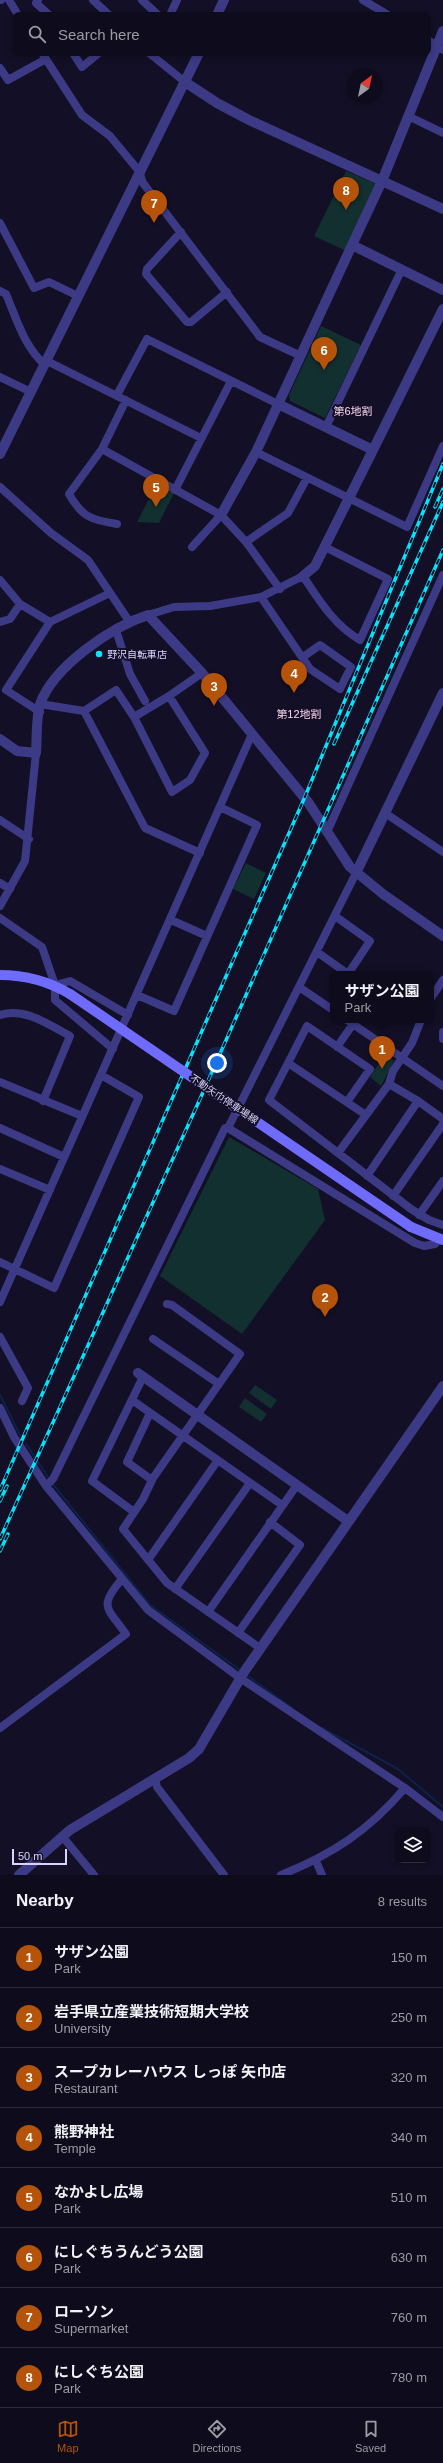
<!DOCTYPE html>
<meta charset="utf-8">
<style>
:root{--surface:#0e0b1c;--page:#171425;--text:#f1f3f6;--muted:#9b9ba3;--line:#2e2b3b;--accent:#b45309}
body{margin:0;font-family:Helvetica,"Noto Sans JP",sans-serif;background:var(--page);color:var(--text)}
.controls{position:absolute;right:12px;bottom:12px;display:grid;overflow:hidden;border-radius:8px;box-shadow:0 2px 6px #0003}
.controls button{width:36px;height:36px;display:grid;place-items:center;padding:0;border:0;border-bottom:1px solid var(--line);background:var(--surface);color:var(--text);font:20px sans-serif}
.compass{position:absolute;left:347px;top:68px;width:36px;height:36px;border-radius:50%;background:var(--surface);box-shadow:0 2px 6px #0003;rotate:33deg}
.scale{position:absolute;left:12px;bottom:10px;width:55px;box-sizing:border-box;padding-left:4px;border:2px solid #d9d4ff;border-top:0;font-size:11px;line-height:14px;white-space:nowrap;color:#d9d4ff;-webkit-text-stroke:3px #130f26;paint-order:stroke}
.you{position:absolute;left:217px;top:1063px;width:14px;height:14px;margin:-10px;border:3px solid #fff;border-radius:50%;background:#1a73e8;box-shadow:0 0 0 6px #1a73e833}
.badge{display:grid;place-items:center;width:26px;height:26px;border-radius:50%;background:var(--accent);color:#fff;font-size:13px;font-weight:700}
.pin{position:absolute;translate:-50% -33px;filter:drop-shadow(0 1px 2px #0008)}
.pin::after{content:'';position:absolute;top:21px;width:14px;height:12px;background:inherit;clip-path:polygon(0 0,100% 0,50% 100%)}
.popup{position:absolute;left:330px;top:971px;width:104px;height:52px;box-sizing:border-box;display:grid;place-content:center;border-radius:8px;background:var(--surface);filter:drop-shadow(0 1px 3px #0005);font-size:13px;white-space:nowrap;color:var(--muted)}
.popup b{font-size:15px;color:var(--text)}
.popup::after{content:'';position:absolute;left:50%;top:100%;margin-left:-8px;border:8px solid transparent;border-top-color:var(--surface)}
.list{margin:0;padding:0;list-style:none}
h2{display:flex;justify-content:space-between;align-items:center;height:52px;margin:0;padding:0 16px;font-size:17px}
h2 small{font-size:13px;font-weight:400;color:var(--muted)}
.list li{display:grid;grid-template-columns:26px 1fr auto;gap:12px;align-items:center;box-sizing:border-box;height:60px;padding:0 16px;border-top:1px solid var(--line)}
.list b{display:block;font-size:15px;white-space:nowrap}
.list p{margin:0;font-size:13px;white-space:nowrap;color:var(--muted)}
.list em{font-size:13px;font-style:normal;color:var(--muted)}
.icon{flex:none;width:22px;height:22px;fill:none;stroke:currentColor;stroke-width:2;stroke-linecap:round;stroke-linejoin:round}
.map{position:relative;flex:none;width:443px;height:1875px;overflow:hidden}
.search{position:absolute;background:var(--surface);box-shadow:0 2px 6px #0003;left:12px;right:12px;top:12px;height:44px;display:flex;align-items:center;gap:10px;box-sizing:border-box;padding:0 14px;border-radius:8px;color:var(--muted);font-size:15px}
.sheet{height:532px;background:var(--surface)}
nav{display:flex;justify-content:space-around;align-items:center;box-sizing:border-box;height:56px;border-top:1px solid var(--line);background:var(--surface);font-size:11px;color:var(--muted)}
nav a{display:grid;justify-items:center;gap:2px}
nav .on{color:var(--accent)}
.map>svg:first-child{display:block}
.green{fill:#12302f}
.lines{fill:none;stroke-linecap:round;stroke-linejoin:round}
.stream{stroke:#0c2248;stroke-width:2}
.minor{stroke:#3d3a85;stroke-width:8}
.tertiary{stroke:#3d3a85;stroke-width:10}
.secondary{stroke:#6f6bff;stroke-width:10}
.rail-casing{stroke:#00e5ff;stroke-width:3.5}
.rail{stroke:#130f26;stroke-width:2;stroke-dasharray:6;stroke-linecap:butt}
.secondary-bridge{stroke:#6f6bff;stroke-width:10}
.poi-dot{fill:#00e5ff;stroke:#130f26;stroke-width:1.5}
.labels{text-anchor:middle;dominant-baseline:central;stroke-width:4;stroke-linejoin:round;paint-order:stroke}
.poi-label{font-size:10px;fill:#d9d4ff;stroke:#130f26;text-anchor:start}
.street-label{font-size:10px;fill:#d9d4ff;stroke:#130f26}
.neighbourhood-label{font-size:11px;fill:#ffd6f0;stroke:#130f26}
</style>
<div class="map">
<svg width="443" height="1875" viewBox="0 0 443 1875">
<rect width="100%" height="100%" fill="#130f26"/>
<path class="green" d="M346 171 376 184 346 251 314 236Z
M321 326 361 345 325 418 290 401 289 395Z
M156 485 174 493 159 523 137 522Z
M246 863 266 873 254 899 233 889Z
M385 1054 394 1061 381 1086 370 1077Z
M229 1137 318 1189 325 1220 242 1334 160 1276Z
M255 1385 277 1400 271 1409 249 1393Z
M245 1398 267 1414 261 1422 239 1407Z"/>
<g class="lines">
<path class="stream" d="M0 1395 20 1435
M26 1444 50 1480
M52 1483 150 1605 240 1670
M245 1674 292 1708
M322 1728 398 1769 443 1807"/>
<path class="minor" d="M0 0H1
M9 0 18 15
M38 0 36 3 49 15
M93 0 109 15
M142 0 158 15
M363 0 388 15
M170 15 177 0
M428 40 443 50
M42 53 82 115 110 136 139 171 143 183 260 337 301 356
M73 53 82 67 99 53
M149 53 185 82
M0 68 8 80 46 59
M408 116 443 133
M0 223 34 288 49 282 78 296
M181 232 147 269 146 274 187 322H191L227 292
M0 291 6 294C17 320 24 346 45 365
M47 361 201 438
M0 377 31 392
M117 395 147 339 278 404
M326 427 402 269
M102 449 221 515 246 542 280 589
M256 452 407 527 443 446
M0 487 51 533 88 560 129 621
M175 490 231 381
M117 524C91 520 82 517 69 494L102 449 126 400
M246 542 288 513 307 478
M192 547 221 515
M0 580 20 604 50 622
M261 597 310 669 340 689 351 667 320 645 303 657
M148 615 174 607 210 606 261 597 303 576C319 600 334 625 360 640L388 579 325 547
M0 622 10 619 20 604
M116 630 130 674 145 701
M40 704 84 711 116 690 134 717 172 792 190 780 205 753 169 696
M84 711 145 828 200 853
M40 712 6 690 50 622 110 593
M134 717 169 696 202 673
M385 813 443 852
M0 820 29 839
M327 832 443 575
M0 883 10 889
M0 906 25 861 36 753
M335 916 370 941 348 974
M0 918 42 947 55 985V1000L113 1049
M171 920 207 936
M317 952 348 974
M55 985 70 981 128 1015
M299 987 333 1010
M137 995 174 1011 257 825 220 807
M431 998 443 980
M0 1015C25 1007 49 1025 70 1036L43 1101
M347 1020 443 1086
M443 1032V1039
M337 1047 353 1024
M288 1063 366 1115
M0 1082 82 1116
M389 1084 393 1071 412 1043 421 1020
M347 1102 370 1069 307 1026 269 1100 411 1209 429 1220 443 1225
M0 1128 64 1157
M228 1128 415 1243 424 1246 435 1244 439 1239
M338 1153 389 1084 418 1101 443 1119
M0 1169 50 1190
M367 1176 418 1101
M393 1196 443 1124
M419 1215 443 1181
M0 1262 54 1288 139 1097 101 1075
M0 1302 252 734
M167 1304 172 1305 240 1354 153 1478 143 1499 123 1529 167 1583 260 1648
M0 1337 28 1388 22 1401
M153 1339 219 1384
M132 1400 282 1505
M0 1408 14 1437 46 1486 148 1610 240 1678 405 1788 443 1817
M150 1413 127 1462 152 1480
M46 1486 53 1479 225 1128H228L356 873
M134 1512 92 1481 143 1377
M148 1560 218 1460
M175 1589 250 1483
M208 1612 297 1485
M238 1633 300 1545 270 1522
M0 1728 126 1634C107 1607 98 1607 122 1579
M155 1778 157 1787 224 1875
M62 1836 94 1875
M316 1861 322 1875
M281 1875C333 1854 368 1831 405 1788"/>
<path class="tertiary" d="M217 15 224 0
M185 82 217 103 249 120 443 209
M352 245 443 290
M278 404 373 450 315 566 303 576
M373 450 443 309
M0 454 199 53
M221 515 256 452 352 245 382 181 443 31
M0 739 17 751 36 753C37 738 36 718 40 704 54 666 111 627 148 615L202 673 308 802 350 867 383 894 443 936
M356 873 443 693
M138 1373 348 1521
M19 1875 70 1830 189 1758 199 1749 244 1672 443 1386"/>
<path class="secondary" d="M0 975C25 975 48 981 70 994
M411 1227 443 1240"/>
<defs>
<path id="rail" d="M435 507 443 489
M334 744 443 502
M0 1490 304 799 443 464
M0 1501 7 1486
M0 1539 200 1099 443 550
M0 1551 8 1534"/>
</defs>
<use href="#rail" class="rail-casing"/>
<use href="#rail" class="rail"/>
<path class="secondary-bridge" d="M70 994 411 1227"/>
</g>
<circle class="poi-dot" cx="99" cy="654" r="4"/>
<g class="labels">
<g class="poi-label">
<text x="107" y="654">野沢自転車店</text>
</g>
<g class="street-label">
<text transform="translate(224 1099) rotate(34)">不動矢巾停車場線</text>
</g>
<g class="neighbourhood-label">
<text x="353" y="411">第6地割</text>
<text x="299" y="714">第12地割</text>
</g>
</g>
</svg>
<div class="controls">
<button><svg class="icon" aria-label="layers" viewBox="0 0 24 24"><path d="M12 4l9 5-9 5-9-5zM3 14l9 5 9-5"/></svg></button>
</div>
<svg class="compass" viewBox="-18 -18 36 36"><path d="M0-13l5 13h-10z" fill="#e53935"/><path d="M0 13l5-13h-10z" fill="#9b9ba3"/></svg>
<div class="scale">50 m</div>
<div class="you"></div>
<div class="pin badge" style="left:382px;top:1069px">1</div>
<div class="popup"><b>サザン公園</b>Park</div>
<div class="pin badge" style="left:325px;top:1317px">2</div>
<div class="pin badge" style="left:214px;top:706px">3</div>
<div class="pin badge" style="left:294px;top:693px">4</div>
<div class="pin badge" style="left:156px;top:507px">5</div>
<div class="pin badge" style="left:324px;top:370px">6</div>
<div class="pin badge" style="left:154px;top:223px">7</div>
<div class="pin badge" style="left:346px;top:210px">8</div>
<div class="search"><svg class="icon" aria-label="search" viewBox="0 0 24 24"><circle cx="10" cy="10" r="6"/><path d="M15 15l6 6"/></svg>Search here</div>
</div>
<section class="sheet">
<h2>Nearby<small>8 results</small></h2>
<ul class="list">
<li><span class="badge">1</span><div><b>サザン公園</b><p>Park</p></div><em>150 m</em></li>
<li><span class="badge">2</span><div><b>岩手県立産業技術短期大学校</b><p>University</p></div><em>250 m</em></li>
<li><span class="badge">3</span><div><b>スープカレーハウス しっぽ 矢巾店</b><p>Restaurant</p></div><em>320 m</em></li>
<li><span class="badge">4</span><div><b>熊野神社</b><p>Temple</p></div><em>340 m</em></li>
<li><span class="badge">5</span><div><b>なかよし広場</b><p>Park</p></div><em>510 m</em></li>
<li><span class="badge">6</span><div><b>にしぐちうんどう公園</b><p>Park</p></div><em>630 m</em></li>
<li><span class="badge">7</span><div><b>ローソン</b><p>Supermarket</p></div><em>760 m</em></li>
<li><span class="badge">8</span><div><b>にしぐち公園</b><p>Park</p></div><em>780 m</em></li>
</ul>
</section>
<nav>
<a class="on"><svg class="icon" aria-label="map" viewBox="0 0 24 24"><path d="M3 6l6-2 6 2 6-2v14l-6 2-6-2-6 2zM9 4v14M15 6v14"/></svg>Map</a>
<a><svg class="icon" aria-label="directions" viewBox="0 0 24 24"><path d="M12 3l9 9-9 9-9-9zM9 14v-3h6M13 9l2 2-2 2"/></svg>Directions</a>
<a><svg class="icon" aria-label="saved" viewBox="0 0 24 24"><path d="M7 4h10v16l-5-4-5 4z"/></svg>Saved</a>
</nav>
